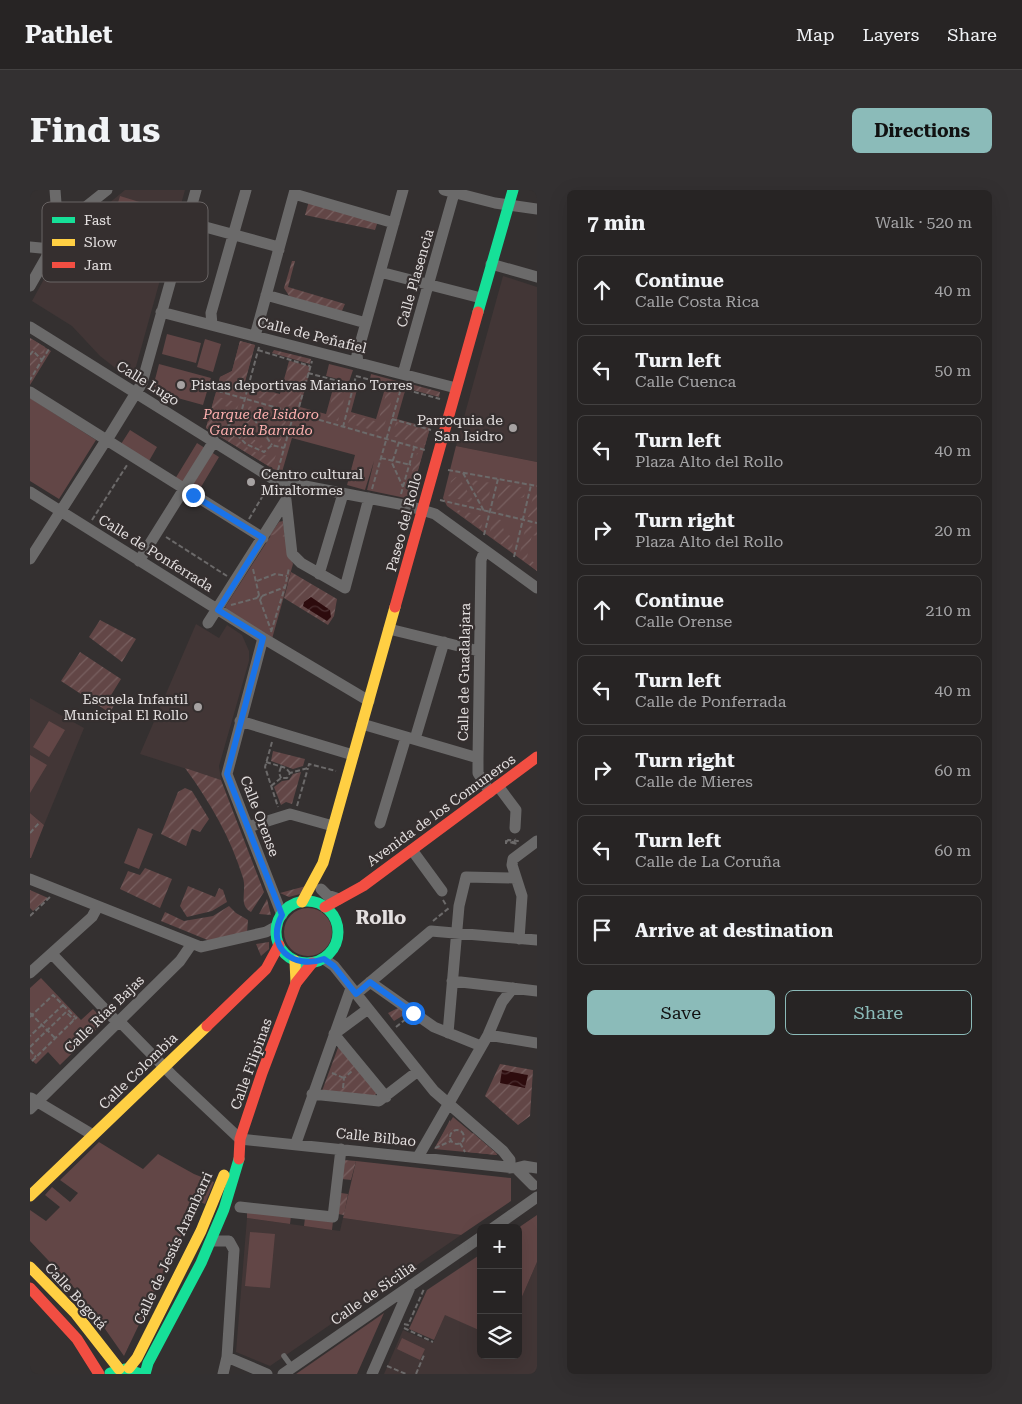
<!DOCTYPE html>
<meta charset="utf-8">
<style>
:root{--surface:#272424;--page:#333031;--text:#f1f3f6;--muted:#a4a4a6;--line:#434141;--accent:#8bbbb9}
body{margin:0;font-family:"Roboto Serif",serif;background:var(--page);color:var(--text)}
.controls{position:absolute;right:15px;bottom:15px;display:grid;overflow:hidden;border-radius:8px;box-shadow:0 5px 20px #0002}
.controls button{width:45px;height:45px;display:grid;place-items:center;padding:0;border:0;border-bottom:1px solid var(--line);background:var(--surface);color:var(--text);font:25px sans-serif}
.stop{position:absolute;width:15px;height:15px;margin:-11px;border:4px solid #1a73e8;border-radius:50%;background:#fff}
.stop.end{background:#1a73e8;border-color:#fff;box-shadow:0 1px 5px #0008}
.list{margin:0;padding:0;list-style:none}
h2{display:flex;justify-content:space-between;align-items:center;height:65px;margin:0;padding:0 20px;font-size:21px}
h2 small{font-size:16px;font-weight:400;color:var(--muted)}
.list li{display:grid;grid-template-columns:32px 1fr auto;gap:15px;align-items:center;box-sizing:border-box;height:70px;margin:0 10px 10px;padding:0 10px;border:1px solid var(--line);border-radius:8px}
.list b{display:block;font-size:19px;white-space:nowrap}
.list p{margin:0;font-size:16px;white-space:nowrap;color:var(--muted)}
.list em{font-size:16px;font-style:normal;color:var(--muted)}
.actions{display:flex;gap:10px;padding:15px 20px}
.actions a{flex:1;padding:11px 0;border:1px solid var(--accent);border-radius:8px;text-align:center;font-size:18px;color:var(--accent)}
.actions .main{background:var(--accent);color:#111}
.icon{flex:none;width:28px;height:28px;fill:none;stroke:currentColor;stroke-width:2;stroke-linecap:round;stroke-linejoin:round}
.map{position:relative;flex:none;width:507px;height:1184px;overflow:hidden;border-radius:8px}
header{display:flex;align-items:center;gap:30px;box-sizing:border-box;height:70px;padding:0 25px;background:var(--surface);border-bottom:1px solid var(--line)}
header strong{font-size:24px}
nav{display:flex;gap:28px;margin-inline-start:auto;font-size:18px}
.intro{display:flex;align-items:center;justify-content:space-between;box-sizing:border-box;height:120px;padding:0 30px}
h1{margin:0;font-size:35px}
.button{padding:12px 22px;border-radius:8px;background:var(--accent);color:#111;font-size:18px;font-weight:700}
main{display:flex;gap:30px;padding:0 30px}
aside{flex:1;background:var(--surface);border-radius:8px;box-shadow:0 5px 20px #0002}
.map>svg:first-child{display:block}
.built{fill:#423636}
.green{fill:#624646}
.garden{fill:url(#garden-furrows)}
.water{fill:url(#water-waves)}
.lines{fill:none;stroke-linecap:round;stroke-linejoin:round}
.path{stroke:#6c6a6a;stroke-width:2;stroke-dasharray:5 2.5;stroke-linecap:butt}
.lane{stroke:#6b6a6a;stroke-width:5.5}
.street{stroke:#6b6a6a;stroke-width:11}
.fast{stroke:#16e098;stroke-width:11}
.slow{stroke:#ffcf43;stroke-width:11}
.jam{stroke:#f24e42;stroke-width:11}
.route{stroke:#1a73e8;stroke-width:6}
.poi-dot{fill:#a6a2a2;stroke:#352f2f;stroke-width:2}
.labels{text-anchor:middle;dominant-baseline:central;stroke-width:4.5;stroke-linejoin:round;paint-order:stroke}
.street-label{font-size:14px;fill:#e3dfdf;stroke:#352f2f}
.poi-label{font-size:14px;fill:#e3dfdf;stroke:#352f2f;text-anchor:start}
.park-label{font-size:14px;font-style:italic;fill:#ffb1b0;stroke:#352f2f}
.district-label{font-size:19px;font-weight:bold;fill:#e3dfdf;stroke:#352f2f}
.key{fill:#352f2f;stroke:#696464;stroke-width:1}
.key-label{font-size:14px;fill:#e3dfdf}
</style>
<header>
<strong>Pathlet</strong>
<nav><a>Map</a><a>Layers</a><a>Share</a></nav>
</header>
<div class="intro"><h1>Find us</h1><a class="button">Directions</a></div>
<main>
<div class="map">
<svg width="507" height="1184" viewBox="0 0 507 1184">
<defs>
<pattern id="garden-furrows" width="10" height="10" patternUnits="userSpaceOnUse" patternTransform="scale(1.25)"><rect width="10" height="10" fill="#624646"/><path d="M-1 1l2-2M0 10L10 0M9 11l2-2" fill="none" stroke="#786060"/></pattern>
<pattern id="water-waves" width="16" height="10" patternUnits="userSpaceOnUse" patternTransform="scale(1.25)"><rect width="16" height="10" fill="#2d0b0d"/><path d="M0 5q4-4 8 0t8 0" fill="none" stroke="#4b2e30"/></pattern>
</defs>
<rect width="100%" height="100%" fill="#343030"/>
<path class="built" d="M95 0H155L102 191 70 166 42 136 2 111 30 60 50 37Z
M473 86 507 97V272L426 256Z
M166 434 189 448 197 435 212 445 219 461V471L189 576 191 590 110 564Z
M0 508 54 538 14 635 0 623Z
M217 1028 310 1041 313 1028 431 1045 240 1176 206 1162Z
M507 1072V1184H354L373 1140 403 1153 415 1124 451 1141V1165H488V1116Z"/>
<path class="green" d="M90 6 116 14 101 65 74 58Z
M137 144 171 153 166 173 132 164Z
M0 148 21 161 0 195Z
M175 149 191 154 183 182 167 177Z
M210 151 225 155 214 194 250 204 259 171 281 177 270 217 296 224 305 191 328 196 321 222 346 229 356 195 375 201 367 229 400 238 380 309 337 300 344 271 335 300 317 295 325 265 262 248 252 282 243 279 176 238 190 187 202 181Z
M129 174 181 188 173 215 122 201Z
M299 174 323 180 319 192 296 186Z
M341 184 367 191 366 196 340 189Z
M0 208 66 250 29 309 0 291Z
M100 240 127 257 119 271 91 254Z
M167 253 189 267 168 302 145 289Z
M426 256 507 272V381L417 316 413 308Z
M250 331 263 374 242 449 197 420 195 417Z
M19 531 35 540 19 567 3 557Z
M0 565 17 575 0 603Z
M0 623 14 635 1 668H0Z
M108 638 123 644 109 679 94 673Z
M254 742a24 24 0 1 1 48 0a24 24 0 1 1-48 0Z
M11 788 51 830 63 819 75 831 30 875 18 862 6 874 0 869V798Z
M423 927 466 963 467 965 404 959Z
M69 952 113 979 128 964 164 984 184 992 175 1014 168 1011 94 1166 52 1106 0 1051V1020L16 1031 30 1017 15 1005 22 997 40 1012 48 1003 30 990Z
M326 971 481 988V1011L431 1045 313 1028Z
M217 1020 261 1026 260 1034 217 1028Z
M507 1025V1072L488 1116V1038Z
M275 1028 303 1031 302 1040 274 1036Z
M220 1042 245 1044 240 1098 215 1096Z
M451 1064V1141L415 1125 404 1150 379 1139 397 1100Z
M354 1123 327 1184H266Z
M372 1148 395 1159 390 1170 367 1159Z"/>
<path class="garden" d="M279 11 348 31 345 40 275 25Z
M262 71H265L258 97 315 114 311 123 261 109 254 98Z
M0 148 15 157 14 163 10 164 0 157Z
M210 151 225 155 212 203 188 196 190 187 202 181Z
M244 160 281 169 280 174 242 163Z
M4 167 9 169V172L0 187V171Z
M260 171 279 176 267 218 221 206 223 198 250 205Z
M306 192 318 195 308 231 297 227Z
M377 193 410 202 409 207 375 198Z
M358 197 365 199 352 243 318 233 321 224 348 232Z
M185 206 209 213 207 219 190 215 186 229 195 237 189 246 176 238Z
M219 216 257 227 250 253 244 247 248 231 217 222Z
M215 226 221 228 217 244 235 258 233 259 217 252 206 241Z
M366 232 399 241 395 255 362 246Z
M197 239C206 248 223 266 237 265 241 264 243 261 247 261L242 278 191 247Z
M387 263 392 265 380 309 375 308Z
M426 287 430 289 445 314 418 306 421 291Z
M442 290 462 293 456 318 441 292Z
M471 294 496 298 494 307 481 311 473 321 465 319Z
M505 299H507V329L498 327Z
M423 319 454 326 451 339Z
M463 328 471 330 474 341 484 349 481 361 459 345Z
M253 331 255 347 246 344 239 346 249 332Z
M496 335 507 338V346L502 345 497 367 507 375V381L489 367Z
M261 382 307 409 304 426 298 435 254 408Z
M70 430 106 449 92 472 59 447Z
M50 462 91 489 78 510 84 515 80 523 31 491Z
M243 561 275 569 273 576 263 579 241 571Z
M155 578 191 590 234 702 221 722C208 715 217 701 213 688 201 648 180 612 155 578Z
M271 582 262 614 256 612 251 615 244 597 252 591 259 590 263 584Z
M155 598 162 601 179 629 170 642 162 639 156 656 131 644 148 602Z
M115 678 142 689 130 718 90 699 98 681 110 685Z
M158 696 185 707 189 698 193 700 197 712 182 721 157 727 150 716Z
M276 696 270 704 259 707 250 703Z
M0 700 18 708 3 721 0 718Z
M237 709 241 725 229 724Z
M199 716 206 723 218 730 217 743 180 751 131 731 135 722 154 731 183 726Z
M239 752V759L231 766 226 754Z
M368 818 377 823 364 831 358 823Z
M309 855 347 902 344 907 292 901Z
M470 874 503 880 500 926 488 935 455 906Z
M420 930 423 938 418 943V951L406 956Z
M443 943 466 963 467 965 438 962 435 955 438 946Z
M314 970 326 971 321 990 312 989Z
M311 1003 318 1004 314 1025 308 1024Z"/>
<path class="water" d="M281 407 300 420 301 427 297 431 273 416 274 412Z
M472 880 498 885 495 898 470 893Z"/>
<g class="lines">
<path class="path" d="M228 160 280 176
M0 165 3 161 12 170 0 190
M12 170 19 159
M278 183 323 195
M326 186 410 209
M188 201 395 260
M211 223 222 226 242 255
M267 224 282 171
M362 229 401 240
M198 236 211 223 229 157
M313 237 326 186
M192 244 198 236 216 254 234 262 242 255 254 258
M369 252 362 273 373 297
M351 268 381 275
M248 280 264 223
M418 280 507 296
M433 283 454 321
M342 299 372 195
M371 304 384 258
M410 310 507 333
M219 329 238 297
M62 330 97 275
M454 345 468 289
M136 347 197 386
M484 367 501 295
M223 379 229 405 232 406 230 410 227 408 229 405
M227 391 245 384 257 386
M232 406 255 397 259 378
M230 410 241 440
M201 415 227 408
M241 442 255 397
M242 552 235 577 248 617
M236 572 256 578 260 583
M251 577 249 583 251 588
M241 596 251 588H257L260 583 278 578 279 574 306 581
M267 616 278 578
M0 643 9 633
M476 654V651L487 654 478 650 488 651 485 649
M413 710 416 715
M0 726 20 707
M403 731 419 718
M33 815 45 827
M0 823 25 848
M0 827 23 805 33 815 0 846
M366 837 376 829
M0 857 36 822 44 830
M0 860 6 867
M2 871 47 827
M302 883 314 888
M313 898 314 888 322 881
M420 947a7 7 0 1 1 14 0a7 7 0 1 1-14 0Z
M430 953 435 962
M405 958 421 951
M374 1134 378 1135 394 1099
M374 1138 403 1152
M357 1176 376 1184
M386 1184 394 1165"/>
<path class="lane" d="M254 1166 262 1177"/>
<path class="street" d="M25 0 28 39
M414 0 465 13 507 19
M264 4 364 33
M157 32 245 56 249 60
M0 57 21 59
M461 74 507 87
M350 82 451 108
M0 96 21 59 28 39 77 0
M236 105 336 133
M131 122 426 198
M182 135 181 123 216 0
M0 137 245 290 260 302
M225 146 265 0
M328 173 327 165 373 0
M373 184 425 0
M0 202 233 348
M80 245 112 193 166 0
M249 291 379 316 405 324 507 398
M0 302 233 448 339 511
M256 310 262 364 271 373 315 398 339 308
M455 360 451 370 448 568V583L460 602
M0 369 73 255
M109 371 184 251
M289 384 313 304
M178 433 256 310
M359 439 449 461
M233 448 197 584 252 725
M210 531 323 565
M332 534 448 568
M385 549 414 452
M468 596 486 620 485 638
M350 633 376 547
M218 637 260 624 303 636
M382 660 412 701
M0 689 171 757 236 742 247 736
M291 699 297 705 309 709
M489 749 492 706 482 675 483 669 507 651
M22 764 87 832 93 835 144 887 210 949 486 978 494 976 507 978
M294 769 304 776 404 901 473 961 480 970V978
M0 783 62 727 68 716
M422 791 507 801
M340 792 404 837 451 856
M326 804 401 741 507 750
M338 819 304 844 356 907
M418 843 429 716 436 687 486 688
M458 845 507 853
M282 904 349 911 388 881
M1 908 63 945
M0 919 150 771 161 755
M266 953 321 798
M388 967 458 845 472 812 483 798
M486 978 503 995
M210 1017 303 1027 311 959
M463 1038 507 1007
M181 1051H199L204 1060 197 1167 193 1184
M197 1167 237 1184
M253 1184 451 1047
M342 1184 381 1095"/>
<path class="fast" d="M448 122 483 0
M246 742a31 31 0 1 1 62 0a31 31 0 1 1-62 0Z
M80 1183 95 1179 111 1184
M115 1184 118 1173 171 1073 194 1019 209 969"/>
<path class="slow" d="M272 712 293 673 365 417
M265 771 266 793
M0 1006 177 836
M0 1077 46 1124 89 1179
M99 1178 107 1168 171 1041 194 985"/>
<path class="jam" d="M365 417 448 122
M295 717 333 696 507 567
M177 836 236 779 249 755
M209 969 210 949 232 883 266 793 282 773
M0 1098 47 1149 69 1184"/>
</g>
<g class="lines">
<path class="route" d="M163 305 233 348 188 420 233 448 197 584 252 725C235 757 263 780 294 769L304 776 326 804 340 792 383 823"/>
</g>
<g class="poi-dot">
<circle cx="151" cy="195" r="5"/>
<circle cx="483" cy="238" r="5"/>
<circle cx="221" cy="292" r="5"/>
<circle cx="168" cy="517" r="5"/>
</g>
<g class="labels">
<g class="street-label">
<text transform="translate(385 88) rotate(-74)">Calle Plasencia</text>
<text transform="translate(282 145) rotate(14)">Calle de Peñafiel</text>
<text transform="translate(118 193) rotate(32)">Calle Lugo</text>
<text transform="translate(374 332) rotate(-75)">Paseo del Rollo</text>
<text transform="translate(126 363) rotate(32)">Calle de Ponferrada</text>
<text transform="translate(434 482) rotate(-89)">Calle de Guadalajara</text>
<text transform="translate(411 620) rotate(-36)">Avenida de los Comuneros</text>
<text transform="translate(230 626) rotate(69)">Calle Orense</text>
<text transform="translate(74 824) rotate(-44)">Calle Rías Bajas</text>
<text transform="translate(221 874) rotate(-70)">Calle Filipinas</text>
<text transform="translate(108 881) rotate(-44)">Calle Colombia</text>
<text transform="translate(346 947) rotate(6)">Calle Bilbao</text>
<text transform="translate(143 1058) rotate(-65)">Calle de Jesús Arambarri</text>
<text transform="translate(343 1103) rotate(-35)">Calle de Sicilia</text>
<text transform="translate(46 1106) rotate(48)">Calle Bogotá</text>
</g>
<g class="poi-label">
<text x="161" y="195">Pistas deportivas Mariano Torres</text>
<text x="473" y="230" text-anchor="end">Parroquia de<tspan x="473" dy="16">San Isidro</tspan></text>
<text x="231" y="284">Centro cultural<tspan x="231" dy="16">Miraltormes</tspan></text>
<text x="158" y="509" text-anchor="end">Escuela Infantil<tspan x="158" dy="16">Municipal El Rollo</tspan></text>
</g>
<g class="park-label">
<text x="231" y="224">Parque de Isidoro<tspan x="231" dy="16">García Barrado</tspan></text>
</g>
<g class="district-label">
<text x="351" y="727">Rollo</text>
</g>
</g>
<rect x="12" y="12" width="166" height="80" rx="8" class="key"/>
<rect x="22" y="27" width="23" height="6" fill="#16e098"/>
<rect x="22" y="49" width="23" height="7" fill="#ffcf43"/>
<rect x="22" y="72" width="23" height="6" fill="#f24e42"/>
<g class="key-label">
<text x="54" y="35">Fast</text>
<text x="54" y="57">Slow</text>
<text x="54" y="80">Jam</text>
</g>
</svg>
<div class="controls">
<button>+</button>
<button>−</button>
<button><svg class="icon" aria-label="layers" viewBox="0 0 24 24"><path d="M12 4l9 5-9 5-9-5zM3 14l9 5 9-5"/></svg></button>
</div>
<div class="stop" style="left:383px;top:823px"></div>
<div class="stop end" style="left:163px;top:305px"></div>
</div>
<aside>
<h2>7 min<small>Walk · 520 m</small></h2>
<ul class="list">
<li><svg class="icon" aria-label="ahead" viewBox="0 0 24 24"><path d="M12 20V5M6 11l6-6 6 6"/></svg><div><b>Continue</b><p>Calle Costa Rica</p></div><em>40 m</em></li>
<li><svg class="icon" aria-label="left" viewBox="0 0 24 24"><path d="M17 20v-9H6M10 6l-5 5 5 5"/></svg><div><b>Turn left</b><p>Calle Cuenca</p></div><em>50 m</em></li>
<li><svg class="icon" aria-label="left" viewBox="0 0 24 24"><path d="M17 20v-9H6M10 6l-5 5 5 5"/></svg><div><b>Turn left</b><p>Plaza Alto del Rollo</p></div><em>40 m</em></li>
<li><svg class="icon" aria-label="right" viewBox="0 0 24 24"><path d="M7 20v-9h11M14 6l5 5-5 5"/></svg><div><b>Turn right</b><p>Plaza Alto del Rollo</p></div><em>20 m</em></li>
<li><svg class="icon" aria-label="ahead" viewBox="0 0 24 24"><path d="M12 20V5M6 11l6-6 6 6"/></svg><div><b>Continue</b><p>Calle Orense</p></div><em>210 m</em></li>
<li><svg class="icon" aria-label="left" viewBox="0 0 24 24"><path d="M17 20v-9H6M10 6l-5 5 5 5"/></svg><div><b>Turn left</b><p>Calle de Ponferrada</p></div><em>40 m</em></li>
<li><svg class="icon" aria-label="right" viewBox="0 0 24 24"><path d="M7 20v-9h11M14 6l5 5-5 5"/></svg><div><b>Turn right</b><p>Calle de Mieres</p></div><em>60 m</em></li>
<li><svg class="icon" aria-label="left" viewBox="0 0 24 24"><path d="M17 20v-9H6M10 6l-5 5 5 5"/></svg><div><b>Turn left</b><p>Calle de La Coruña</p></div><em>60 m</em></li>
<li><svg class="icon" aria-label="arrive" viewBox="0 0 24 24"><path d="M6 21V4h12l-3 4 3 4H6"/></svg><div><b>Arrive at destination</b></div></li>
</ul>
<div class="actions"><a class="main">Save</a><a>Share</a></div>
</aside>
</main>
